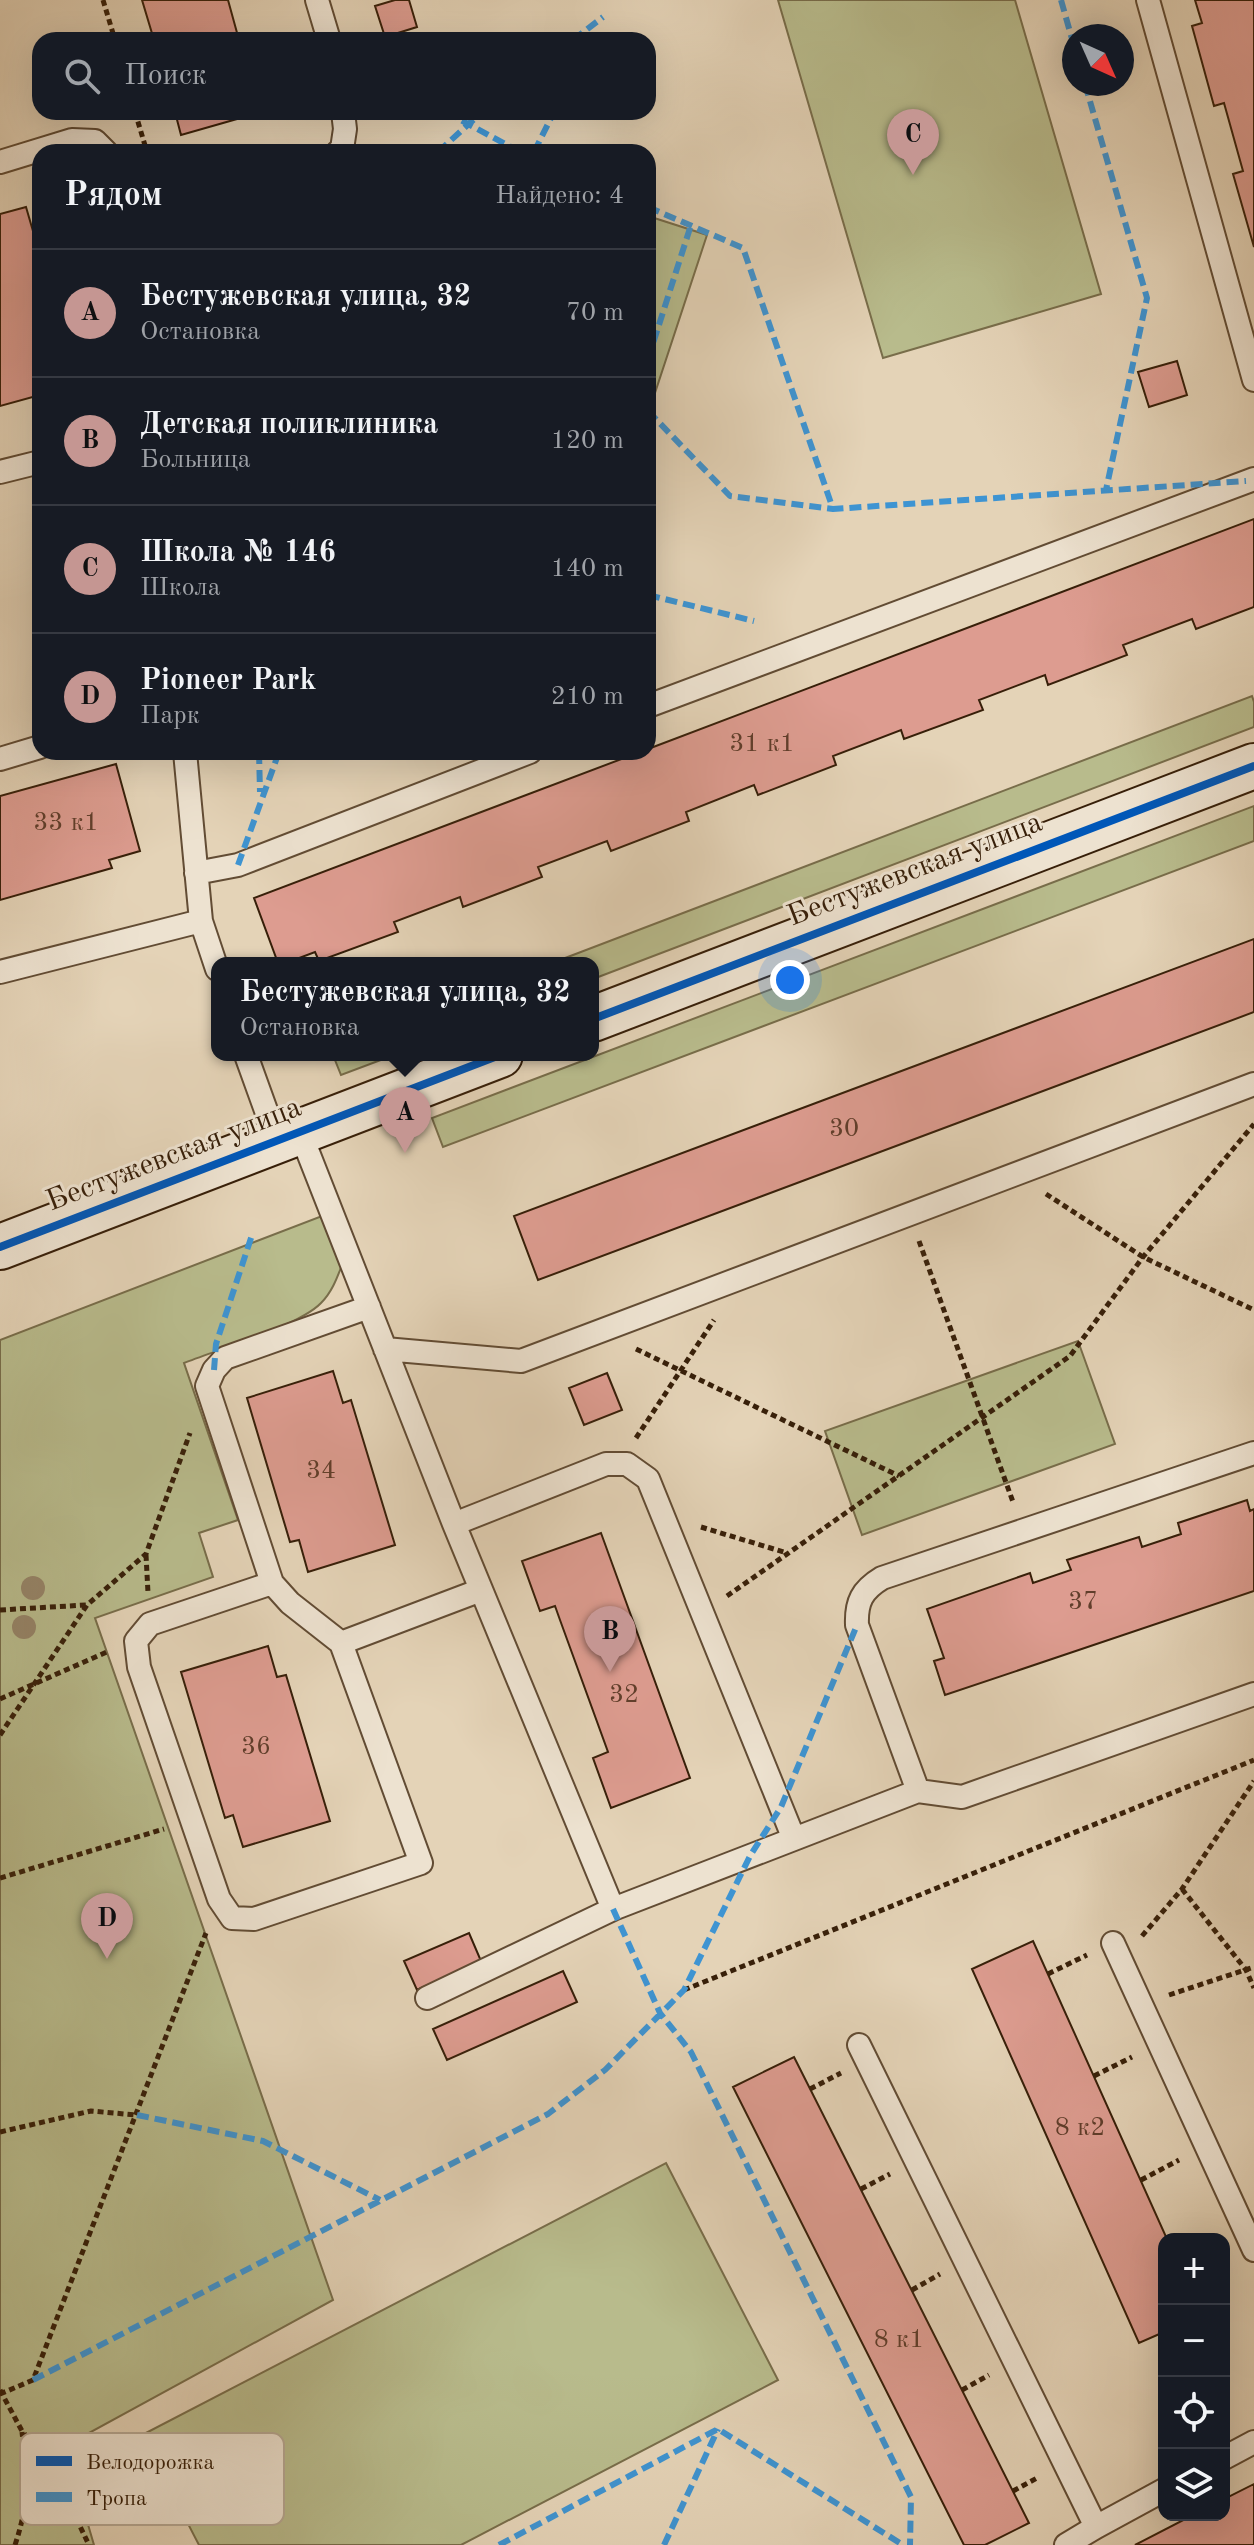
<!DOCTYPE html>
<html lang="ru">
<meta charset="utf-8">
<style>
:root{--surface:#171b24;--page:#20242c;--text:#f1f3f6;--muted:#9ea1a6;--line:#363941;--accent:#c59692}
body{margin:0;font-family:"Old Standard TT",serif;background:var(--page);color:var(--text)}
.controls{position:absolute;right:24px;bottom:24px;display:grid;overflow:hidden;border-radius:16px;box-shadow:0 8px 32px #0002}
.controls button{width:72px;height:72px;display:grid;place-items:center;padding:0;border:0;border-bottom:2px solid var(--line);background:var(--surface);color:var(--text);font:40px sans-serif}
.compass{position:absolute;left:1062px;top:24px;width:72px;height:72px;border-radius:50%;background:var(--surface);box-shadow:0 8px 32px #0002;rotate:135deg}
.you{position:absolute;left:790px;top:980px;width:28px;height:28px;margin:-20px;border:6px solid #fff;border-radius:50%;background:#1a73e8;box-shadow:0 0 0 12px #1a73e833}
.badge{display:grid;place-items:center;width:52px;height:52px;border-radius:50%;background:var(--accent);color:#111;font-size:26px;font-weight:700}
.pin{position:absolute;translate:-50% -66px;filter:drop-shadow(0 2px 4px #0008)}
.pin::after{content:'';position:absolute;top:42px;width:28px;height:24px;background:inherit;clip-path:polygon(0 0,100% 0,50% 100%)}
.popup{position:absolute;left:211px;top:957px;width:388px;height:104px;box-sizing:border-box;display:grid;place-content:center;border-radius:16px;background:var(--surface);filter:drop-shadow(0 2px 6px #0005);font-size:26px;white-space:nowrap;color:var(--muted)}
.popup b{font-size:30px;color:var(--text)}
.popup::after{content:'';position:absolute;left:50%;top:100%;margin-left:-16px;border:16px solid transparent;border-top-color:var(--surface)}
.list{margin:0;padding:0;list-style:none}
h2{display:flex;justify-content:space-between;align-items:center;height:104px;margin:0;padding:0 32px;font-size:34px}
h2 small{font-size:26px;font-weight:400;color:var(--muted)}
.list li{display:grid;grid-template-columns:52px 1fr auto;gap:24px;align-items:center;box-sizing:border-box;height:128px;padding:0 32px;border-top:2px solid var(--line)}
.list b{display:block;font-size:30px;white-space:nowrap}
.list p{margin:0;font-size:26px;white-space:nowrap;color:var(--muted)}
.list em{font-size:26px;font-style:normal;color:var(--muted)}
.icon{flex:none;width:44px;height:44px;fill:none;stroke:currentColor;stroke-width:2;stroke-linecap:round;stroke-linejoin:round}
.map{position:relative;flex:none;width:1254px;height:2545px;overflow:hidden}
.search{position:absolute;background:var(--surface);box-shadow:0 8px 32px #0002;left:32px;top:32px;width:624px;height:88px;display:flex;align-items:center;gap:20px;box-sizing:border-box;padding:0 28px;border-radius:24px;color:var(--muted);font-size:30px}
.panel{position:absolute;background:var(--surface);box-shadow:0 8px 32px #0002;left:32px;top:144px;width:624px;height:616px;border-radius:24px}
.map>svg:first-child{display:block}
.green{fill:#b8bb8c;stroke:#786d4a;stroke-width:2}
.building{fill:#dd9c90;stroke:#371f09;stroke-width:2}
.lines{fill:none;stroke-linecap:round;stroke-linejoin:round}
.lane-casing{stroke:#624c34;stroke-width:26}
.secondary-casing{stroke:#371f09;stroke-width:48}
.path{stroke:#371f09;stroke-width:5;stroke-dasharray:6 4;stroke-linecap:butt}
.lane{stroke:#ede2d0;stroke-width:22}
.secondary{stroke:#ede2d0;stroke-width:44}
.quiet{stroke:#3e94d2;stroke-width:6;stroke-dasharray:12 6;stroke-linecap:butt}
.cycleway-casing{stroke:#ede2d0;stroke-width:13}
.cycleway{stroke:#0057b8;stroke-width:8}
.tree{fill:#968569}
.labels{text-anchor:middle;dominant-baseline:central;stroke-width:6;stroke-linejoin:round;paint-order:stroke}
.number-label{font-size:26px;fill:#603e2b}
.street-label{font-size:30px;fill:#371f09;stroke:#ede2d0}
.key{fill:#ede2d0;stroke:#b6a894;stroke-width:2}
.key-label{font-size:22px;fill:#371f09}
</style>
<div class="map">
<svg width="1254" height="2545" viewBox="0 0 1254 2545">
<rect width="100%" height="100%" fill="#e4d3b7"/>
<filter id="stains"><feTurbulence type="fractalNoise" baseFrequency=".0025" numOctaves="4"/><feColorMatrix values="0 0 0 0 .2 0 0 0 0 .09 0 0 0 0 .02 0 0 0 .5 -.17"/></filter>
<radialGradient id="worn" r=".72"><stop offset=".6" stop-color="#630" stop-opacity="0"/><stop offset="1" stop-color="#630" stop-opacity=".3"/></radialGradient>
<path class="green" d="M778 0H1015L1101 294 883 358Z
M648 216 707 235 650 408 648 407Z
M1252 696 1254 702V727L593 979V963H552Z
M1254 806V841L443 1147 432 1118Z
M333 1055H394L341 1075Z
M322 1216 342 1265C337 1278 332 1292 321 1303 299 1326 217 1350 184 1363L238 1520 199 1533 213 1577 95 1618 333 2300 65 2446 94 2545H0V1340Z
M1078 1341 1115 1444 862 1535 825 1431Z
M666 2163 778 2380 461 2545H199L142 2435Z"/>
<path class="building" d="M142 0H228L239 40H154Z
M395 0H409L417 27 385 37 375 6Z
M1195 0H1254V247L1233 174 1243 171 1224 103 1214 106 1192 26 1202 23Z
M175 112H250L251 115 181 135Z
M26 207 35 238 40 236V395L0 406V214Z
M1177 361 1187 395 1149 407 1138 372Z
M1254 519V607L1196 629 1192 619 1123 645 1127 655 1048 685 1045 675 979 700 983 710 904 739 901 730 833 756 836 765 758 795 754 785 686 812 689 821 611 851 607 841 538 867 542 877 463 907 460 897 394 922 398 932 319 961 315 952 286 963H278L254 898 640 752H648V749Z
M116 764 140 851 109 860 112 868 0 900V796Z
M1254 939V1012L538 1280 514 1216Z
M333 1371 343 1403 351 1400 395 1545 308 1572 299 1540 290 1542 247 1398Z
M607 1373 622 1410 584 1425 569 1388Z
M1247 1500 1250 1511 1254 1509V1591L945 1695 934 1661 944 1658 927 1609 1030 1573 1033 1583 1071 1570 1067 1560 1139 1537 1142 1547 1181 1534 1178 1523Z
M601 1533 690 1778 611 1808 593 1758 608 1752 560 1620 555 1606 540 1611 522 1561Z
M268 1646 277 1677 286 1675 330 1821 243 1847 233 1815 225 1818 181 1672Z
M469 1933 481 1961 417 1990 404 1961Z
M1033 1941 1167 2239H1164V2332L1139 2343 972 1969Z
M563 1971 577 2002 447 2060 433 2029Z
M794 2057 1029 2523 985 2545H964L733 2087Z
M1254 2484V2545H1135L1193 2515H1224V2499Z"/>
<g class="lines">
<defs>
<path id="lane" d="M317 0 329 40
M1148 0 1254 380
M338 152 342 149 345 129 343 112
M0 162 72 140 95 141 106 152
M0 472 40 462
M648 706 1254 479
M0 759 40 747
M196 873 238 865 530 752
M201 921 217 969
M0 972 201 921 185 752
M246 1055 277 1141
M300 1132 454 1524 613 1909 918 1791 962 1797 1254 1694
M385 1349 521 1361 1254 1084
M454 1524 606 1464H627L648 1479 794 1839
M272 1583 290 1603 341 1643 481 1590
M341 1643 421 1863 254 1919 232 1918 219 1899 139 1667 136 1641 150 1624 272 1583 207 1386 214 1370 225 1358 369 1307
M918 1791 857 1625C856 1602 862 1590 882 1578L1254 1453
M1113 1943 1254 2250
M427 1998 613 1909
M859 2045 1096 2527 1164 2490
M1224 2458 1254 2442
M1066 2545 1096 2527"/>
<path id="secondary" d="M593 1019 1254 766
M0 1247 500 1055"/>
</defs>
<use href="#lane" class="lane-casing"/>
<use href="#secondary" class="secondary-casing"/>
<path class="path" d="M103 0 115 40
M135 112 147 152
M1046 1194 1143 1257 1254 1310
M919 1241 1013 1502
M636 1349 899 1476
M636 1438 714 1320
M701 1527 787 1553
M146 1555 148 1593
M727 1596 1070 1356 1143 1257 1254 1124
M0 1610 86 1605
M0 1699 109 1651
M0 1735 87 1605 146 1554 190 1433
M0 1878 164 1829
M1182 1889 1246 1970 1254 1988
M1142 1936 1182 1889 1254 1781
M1048 1974 1087 1955
M684 1990 1254 1760
M1169 1995 1254 1967
M1094 2076 1132 2057
M810 2089 841 2073
M0 2132 91 2111 136 2115
M1141 2180 1179 2160
M861 2189 890 2174
M912 2290 940 2274
M0 2390 22 2431 50 2464 89 2545
M962 2390 989 2375
M0 2394 33 2380 206 1933
M1013 2491 1039 2477
M15 2545C30 2500 27 2478 22 2432"/>
<use href="#lane" class="lane"/>
<use href="#secondary" class="secondary"/>
<path class="quiet" d="M1061 0 1074 46
M573 40 603 17
M1085 84 1147 298 1106 490
M446 112 520 152
M438 152 482 112
M534 152 554 112
M648 207 743 248 833 509 1246 481
M648 359 691 225
M648 411 730 496 833 509
M648 595 754 621
M259 752 260 792
M238 865 279 752
M214 1370 216 1344 253 1232
M613 1909 660 2013 691 2052 911 2497 910 2545
M137 2115 263 2141 380 2200
M33 2380 548 2114 605 2070 684 1990 750 1856 781 1807 857 1625
M499 2545 718 2429 903 2545
M664 2545 718 2429"/>
<defs>
<path id="cycleway" d="M593 1019 1254 766
M0 1247 500 1055"/>
</defs>
<use href="#cycleway" class="cycleway-casing"/>
<use href="#cycleway" class="cycleway"/>
</g>
<g class="tree">
<circle cx="33" cy="1588" r="12"/>
<circle cx="24" cy="1627" r="12"/>
</g>
<g class="labels">
<g class="number-label">
<text x="762" y="744">31 к1</text>
<text x="66" y="823">33 к1</text>
<text x="844" y="1129">30</text>
<text x="321" y="1471">34</text>
<text x="1083" y="1602">37</text>
<text x="624" y="1695">32</text>
<text x="256" y="1747">36</text>
<text x="1080" y="2128">8 к2</text>
<text x="899" y="2340">8 к1</text>
</g>
<g class="street-label">
<text transform="translate(915 870) rotate(-21)">Бестужевская улица</text>
<text transform="translate(174 1155) rotate(-21)">Бестужевская улица</text>
</g>
</g>
<rect x="20" y="2433" width="264" height="92" rx="12" class="key"/>
<rect x="36" y="2456" width="36" height="10" fill="#0057b8"/>
<rect x="36" y="2492" width="36" height="10" fill="#3e94d2"/>
<g class="key-label">
<text x="86" y="2469">Велодорожка</text>
<text x="86" y="2505">Тропа</text>
</g>
<rect width="100%" height="100%" filter="url(#stains)"/>
<rect width="100%" height="100%" fill="url(#worn)"/>
</svg>
<div class="controls">
<button>+</button>
<button>−</button>
<button><svg class="icon" aria-label="locate" viewBox="0 0 24 24"><circle cx="12" cy="12" r="6"/><path d="M12 2v4M12 18v4M2 12h4M18 12h4"/></svg></button>
<button><svg class="icon" aria-label="layers" viewBox="0 0 24 24"><path d="M12 4l9 5-9 5-9-5zM3 14l9 5 9-5"/></svg></button>
</div>
<svg class="compass" viewBox="-18 -18 36 36"><path d="M0-13l5 13h-10z" fill="#e53935"/><path d="M0 13l5-13h-10z" fill="#9ea1a6"/></svg>
<div class="you"></div>
<div class="pin badge" style="left:405px;top:1153px">A</div>
<div class="popup"><b>Бестужевская улица, 32</b>Остановка</div>
<div class="pin badge" style="left:610px;top:1672px">B</div>
<div class="pin badge" style="left:913px;top:175px">C</div>
<div class="pin badge" style="left:107px;top:1959px">D</div>
<div class="search"><svg class="icon" aria-label="search" viewBox="0 0 24 24"><circle cx="10" cy="10" r="6"/><path d="M15 15l6 6"/></svg>Поиск</div>
<section class="panel">
<h2>Рядом<small>Найдено: 4</small></h2>
<ul class="list">
<li><span class="badge">A</span><div><b>Бестужевская улица, 32</b><p>Остановка</p></div><em>70 m</em></li>
<li><span class="badge">B</span><div><b>Детская поликлиника</b><p>Больница</p></div><em>120 m</em></li>
<li><span class="badge">C</span><div><b>Школа № 146</b><p>Школа</p></div><em>140 m</em></li>
<li><span class="badge">D</span><div><b>Pioneer Park</b><p>Парк</p></div><em>210 m</em></li>
</ul>
</section>
</div>
